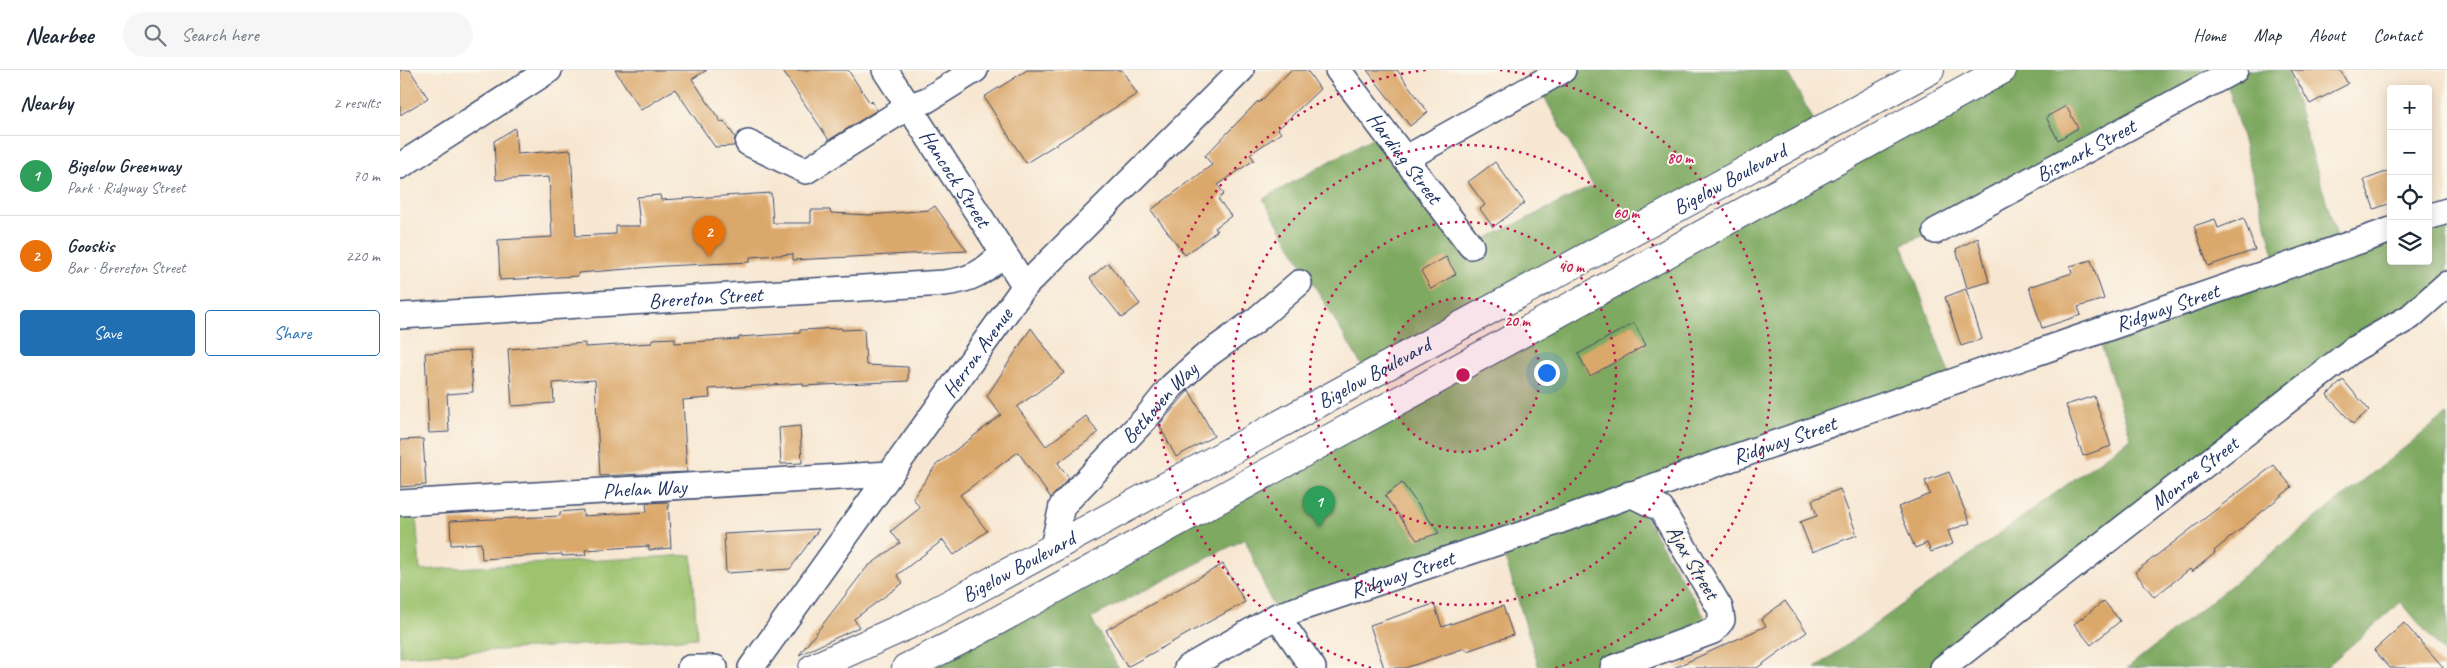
<!DOCTYPE html>
<meta charset="utf-8">
<style>
:root{--surface:#fff;--page:#f6f6f7;--text:#1f2937;--muted:#747a83;--line:#e0e1e3;--accent:#1f6fb2}
body{margin:0;font-family:Caveat,sans-serif;background:var(--page);color:var(--text)}
.controls{position:absolute;right:15px;top:15px;display:grid;overflow:hidden;border-radius:5px;box-shadow:0 2px 12px #0003}
.controls button{width:45px;height:45px;display:grid;place-items:center;padding:0;border:0;border-bottom:1px solid var(--line);background:var(--surface);color:var(--text);font:25px sans-serif}
.you{position:absolute;left:1146px;top:302px;width:18px;height:18px;margin:-12px;border:4px solid #fff;border-radius:50%;background:#1a73e8;box-shadow:0 0 0 8px #1a73e833}
.badge{display:grid;place-items:center;width:32px;height:32px;border-radius:50%;background:var(--accent);color:#fff;font-size:16px;font-weight:700}
.pin{position:absolute;translate:-50% -41px;filter:drop-shadow(0 1px 2px #0008)}
.pin::after{content:'';position:absolute;top:26px;width:18px;height:15px;background:inherit;clip-path:polygon(0 0,100% 0,50% 100%)}
.list{margin:0;padding:0;list-style:none}
h2{display:flex;justify-content:space-between;align-items:center;height:65px;margin:0;padding:0 20px;font-size:21px}
h2 small{font-size:16px;font-weight:400;color:var(--muted)}
.list li{display:grid;grid-template-columns:32px 1fr auto;gap:15px;align-items:center;box-sizing:border-box;height:80px;padding:0 20px;border-top:1px solid var(--line)}
.list b{display:block;font-size:19px;white-space:nowrap}
.list p{margin:0;font-size:16px;white-space:nowrap;color:var(--muted)}
.list em{font-size:16px;font-style:normal;color:var(--muted)}
.actions{display:flex;gap:10px;padding:15px 20px}
.actions a{flex:1;padding:11px 0;border:1px solid var(--accent);border-radius:5px;text-align:center;font-size:18px;color:var(--accent)}
.actions .main{background:var(--accent);color:#fff}
.icon{flex:none;width:28px;height:28px;fill:none;stroke:currentColor;stroke-width:2;stroke-linecap:round;stroke-linejoin:round}
.map{position:relative;flex:none;width:2047px;height:598px;overflow:hidden}
header{display:flex;align-items:center;gap:30px;box-sizing:border-box;height:70px;padding:0 25px;background:var(--surface);border-bottom:1px solid var(--line)}
header strong{font-size:24px}
nav{display:flex;gap:28px;margin-inline-start:auto;font-size:18px}
.search{width:350px;height:45px;background:var(--page);display:flex;align-items:center;gap:12px;box-sizing:border-box;padding:0 18px;border-radius:28px;color:var(--muted);font-size:19px}
main{display:flex}
aside{flex:1;background:var(--surface)}
.map>svg:first-child{display:block}
.green{fill:#9dc36e;stroke:#5c7966}
.forest{fill:#7ea961;stroke:#4c6c60}
.building{fill:#dba86c}
.lines{fill:none;stroke-linecap:round;stroke-linejoin:round}
.minor-casing{stroke:#3c4b6f;stroke-width:28}
.major-casing{stroke:#3c4b6f;stroke-width:30}
.minor{stroke:#fff;stroke-width:25}
.major{stroke:#fff;stroke-width:28}
.ring{fill:none;stroke:#c2185b;stroke-width:2.5;stroke-dasharray:2.5 5}
.labels{text-anchor:middle;dominant-baseline:central;stroke-width:4;stroke-linejoin:round;paint-order:stroke}
.street-label{font-size:21px;fill:#1b2f5e;stroke:#fbf7ec}
.centre{fill:#c2185b;stroke:#fbf7ec;stroke-width:2.5}
.ring-label{font-size:15px;text-anchor:middle;font-weight:bold;fill:#c2185b;stroke:#fbf7ec;stroke-width:4;stroke-linejoin:round;paint-order:stroke}
</style>
<header>
<strong>Nearbee</strong>
<div class="search"><svg class="icon" aria-label="search" viewBox="0 0 24 24"><circle cx="10" cy="10" r="6"/><path d="M15 15l6 6"/></svg>Search here</div>
<nav><a>Home</a><a>Map</a><a>About</a><a>Contact</a></nav>
</header>
<main>
<aside>
<h2>Nearby<small>2 results</small></h2>
<ul class="list">
<li><span class="badge" style="background:#2e9e5b">1</span><div><b>Bigelow Greenway</b><p>Park · Ridgway Street</p></div><em>70 m</em></li>
<li><span class="badge" style="background:#e8710a">2</span><div><b>Gooskis</b><p>Bar · Brereton Street</p></div><em>220 m</em></li>
</ul>
<div class="actions"><a class="main">Save</a><a>Share</a></div>
</aside>
<div class="map">
<svg width="2047" height="598" viewBox="0 0 2047 598">
<rect width="100%" height="100%" fill="#fbf7ec"/>
<filter id="ink" filterUnits="userSpaceOnUse"><feTurbulence type="fractalNoise" baseFrequency=".02" numOctaves="2"/><feDisplacementMap in="SourceGraphic" scale="10" xChannelSelector="R" yChannelSelector="G"/><feConvolveMatrix kernelMatrix="1 2 1 2 8 2 1 2 1" color-interpolation-filters="sRGB"/></filter>
<filter id="wash" filterUnits="userSpaceOnUse"><feTurbulence type="fractalNoise" baseFrequency=".0096" numOctaves="4" result="noise"/><feDisplacementMap in="SourceGraphic" scale="20" xChannelSelector="R" yChannelSelector="G"/><feGaussianBlur stdDeviation="1.12" result="paint"/><feColorMatrix in="noise" values="0 0 0 0 0 0 0 0 0 0 0 0 0 0 0 0 0 1.4 0 .05"/><feComposite in="paint" operator="in"/></filter>
<g filter="url(#wash)">
<rect width="100%" height="100%" fill="#f7e7d2"/>
<path class="green" d="M15 432 20 500 292 485 297 568 0 586V433Z"/>
<path class="forest" d="M1163 0H1386L1419 60 968 306 863 129 984 61 1071 176 1193 116 1137 14Z
M1602 0H1887L1940 177 1991 160V191H2028V147L2047 141V214L1545 598H1415L1731 368 1697 262 1878 199 1825 5 1536 161 1502 174 1552 312 1231 424 1313 561 1213 598H1139L1100 472 877 546 845 469 691 548 718 598H506Z
M2047 344V587L2001 532 1925 598H1727Z"/>
<g id="blocks">
<path class="building" d="M0 0H10L28 28 0 45Z
M215 0H307L292 9 321 52 324 51 335 67 334 76 315 77 275 19 241 40Z
M382 0H448L470 33 472 31 477 40 429 70Z
M627 0H722L737 24 626 93 584 27Z
M891 0H907L920 19 878 59 881 63 850 84 854 90 818 115 824 124 818 129 831 146 815 158 817 161 785 185 751 140 812 95 805 86 858 31 859 33Z
M967 0H997L1028 42 1010 56Z
M1891 0H1940L1948 14 1910 34Z
M1666 36 1678 58 1658 70 1646 47Z
M115 58 117 84 171 80 176 166 216 164V156H240L237 127 260 125 261 130 371 123 373 153H411V140H430L431 143 469 145 529 140 535 136 567 181 393 190V184L350 187V192L265 196 178 203V206L100 210 98 170 152 167 149 107 96 110 94 71Z
M1095 92 1125 133 1093 157 1080 139 1085 135 1068 112Z
M1991 100V133L1974 139 1964 110Z
M1844 148 1855 180 1808 196 1794 156 1815 149 1818 158Z
M1578 168 1589 212 1567 218 1556 179Z
M1046 187 1056 204 1031 219 1021 201Z
M1691 190 1704 229 1678 237 1681 245 1642 258 1629 217 1672 203 1670 196Z
M708 193 740 234 722 248 690 208Z
M1566 219 1582 269 1561 276 1545 227Z
M1234 253 1246 275 1190 306 1178 284Z
M441 258 442 260 464 259 466 295 508 297V311L403 316V313L309 319 310 328 283 330 287 402 200 406 195 310 153 313 154 333 112 336 108 279 185 273V277L252 273V269L275 268V273L339 269V267L400 263V260Z
M631 258 664 303 617 337 646 376 686 346 698 363 658 393 669 408 651 428 618 382 560 425 587 461 554 485 543 470 497 505 503 513 454 549 459 557 399 585 467 497 500 473 491 461 520 438 513 428 536 395 601 345 587 326Z
M70 281 73 322 47 324 49 362 29 363 25 283Z
M1943 310 1969 340 1953 354 1927 325Z
M789 320 814 366 776 387 759 355Z
M1694 326 1711 376 1683 386 1666 335Z
M400 356 402 393 381 394 379 358Z
M23 369 26 415 0 417V370Z
M1874 395 1892 417 1814 481 1815 483 1792 502 1790 499 1754 527 1735 502Z
M1549 402 1570 453 1548 461 1553 474 1531 482 1527 473 1515 478 1498 437 1530 424 1525 411Z
M1002 413 1039 463 1017 470 985 426Z
M1440 419 1457 465 1412 482 1400 452 1417 446 1412 430Z
M268 432 271 478 249 480V476L185 480 186 485 162 486V484L82 489 81 473 51 475 50 451 160 446V442L183 440V446L247 442 246 433Z
M419 459 390 499 326 503 324 464Z
M823 494 845 532 727 597 706 560Z
M1385 531 1407 562 1357 598H1274L1366 556 1361 549Z
M1704 531 1720 551 1691 575 1674 554Z
M1034 534 1042 557 1103 536 1113 565 1067 581 1065 578 1005 598H984L970 555Z
M2004 553 2044 598H1990L1974 580Z"/>
</g>
</g>
<g filter="url(#ink)">
<use href="#blocks" fill-opacity="0" stroke="#3c4b6f" stroke-width="1"/>
<g class="lines">
<defs>
<g id="minor">
<path id="s1" d="M485 0 625 216"/>
<path id="s2" d="M938 0 1071 176"/>
<path d="M348 73 406 101 508 37 527 30 575 0"/>
<path d="M1005 89 1163 0"/>
<path d="M0 96 149 0"/>
<path d="M2028 147 2047 141"/>
<path id="s3" d="M1536 161 1835 0"/>
<path id="s4" d="M0 246 544 213C571 210 583 203 603 183"/>
<path id="s5" d="M0 433 490 404"/>
<path id="s6" d="M653 477 662 436 746 348 772 316 803 288 856 250 899 213"/>
<path d="M877 546 913 598"/>
<path d="M290 598H315"/>
<path id="s7" d="M351 598 625 216 841 0"/>
<path id="s8" d="M787 598 877 546 1123 464 1321 392 1991 160"/>
<path d="M1213 598 1313 561 1322 550 1320 538 1261 439 1230 424"/>
<path id="s9" d="M1543 598 1954 279 2010 247 2047 214"/>
</g>
<g id="major">
<path id="s10" d="M413 598 517 551 561 528 1530 0"/>
<path d="M506 598 573 564 1602 0"/>
</g>
</defs>
<use href="#minor" class="minor-casing"/>
<use href="#major" class="major-casing"/>
<use href="#minor" class="minor"/>
<use href="#major" class="major"/>
</g>
</g>
<circle cx="1063" cy="305" r="77" fill="#c2185b" fill-opacity=".12"/>
<g class="ring">
<circle cx="1063" cy="305" r="77"/>
<circle cx="1063" cy="305" r="153"/>
<circle cx="1063" cy="305" r="230"/>
<path d="M971 598A307 307 0 0 1 1026 0M1100 0A307 307 0 0 1 1155 598"/>
</g>
<g class="labels">
<g class="street-label">
<text stroke="none"><textPath href="#s3" startOffset="170">Bismark Street</textPath></text>
<text stroke="none"><textPath href="#s2" startOffset="110">Harding Street</textPath></text>
<text stroke="none"><textPath href="#s1" startOffset="129">Hancock Street</textPath></text>
<text stroke="none"><textPath href="#s10" startOffset="1039">Bigelow Boulevard</textPath></text>
<text stroke="none"><textPath href="#s4" startOffset="306">Brereton Street</textPath></text>
<text stroke="none"><textPath href="#s8" startOffset="1046">Ridgway Street</textPath></text>
<text stroke="none"><textPath href="#s7" startOffset="388">Herron Avenue</textPath></text>
<text stroke="none"><textPath href="#s10" startOffset="634">Bigelow Boulevard</textPath></text>
<text stroke="none"><textPath href="#s6" startOffset="184">Bethoven Way</textPath></text>
<text stroke="none"><textPath href="#s8" startOffset="641">Ridgway Street</textPath></text>
<text stroke="none"><textPath href="#s9" startOffset="318">Monroe Street</textPath></text>
<text stroke="none"><textPath href="#s5" startOffset="245">Phelan Way</textPath></text>
<text transform="translate(1293 492) rotate(59)">Ajax Street</text>
<text stroke="none"><textPath href="#s10" startOffset="229">Bigelow Boulevard</textPath></text>
<text stroke="none"><textPath href="#s8" startOffset="236">Ridgway Street</textPath></text>
</g>
</g>
<circle cx="1063" cy="305" r="8" class="centre"/>
<g class="ring-label">
<text x="1280" y="93">80 m</text>
<text x="1226" y="148">60 m</text>
<text x="1171" y="202">40 m</text>
<text x="1117" y="256">20 m</text>
</g>
</svg>
<div class="controls">
<button>+</button>
<button>−</button>
<button><svg class="icon" aria-label="locate" viewBox="0 0 24 24"><circle cx="12" cy="12" r="6"/><path d="M12 2v4M12 18v4M2 12h4M18 12h4"/></svg></button>
<button><svg class="icon" aria-label="layers" viewBox="0 0 24 24"><path d="M12 4l9 5-9 5-9-5zM3 14l9 5 9-5"/></svg></button>
</div>
<div class="you"></div>
<div class="pin badge" style="left:919px;top:457px;background:#2e9e5b">1</div>
<div class="pin badge" style="left:309px;top:187px;background:#e8710a">2</div>
</div>
</main>
